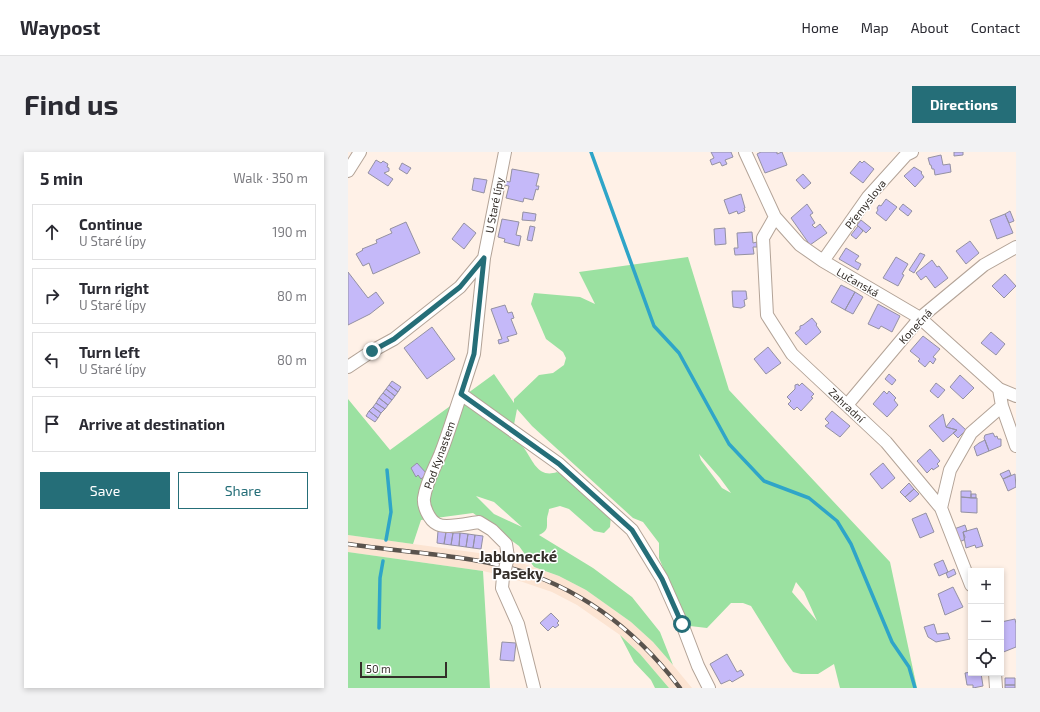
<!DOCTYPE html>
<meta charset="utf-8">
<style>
:root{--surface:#fff;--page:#f2f2f3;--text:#2b2b33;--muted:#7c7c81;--line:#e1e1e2;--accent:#256e78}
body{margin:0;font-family:"Exo 2",sans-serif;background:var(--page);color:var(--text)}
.controls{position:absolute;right:12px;bottom:12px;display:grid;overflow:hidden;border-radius:0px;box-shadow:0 2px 6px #0003}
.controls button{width:36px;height:36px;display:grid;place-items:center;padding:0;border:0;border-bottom:1px solid var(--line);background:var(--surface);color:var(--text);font:20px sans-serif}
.scale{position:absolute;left:12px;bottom:10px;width:87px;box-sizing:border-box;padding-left:4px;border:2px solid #342e29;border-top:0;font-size:11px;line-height:14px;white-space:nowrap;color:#342e29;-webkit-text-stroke:3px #fff;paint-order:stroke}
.stop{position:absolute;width:12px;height:12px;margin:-9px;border:3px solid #256e78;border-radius:50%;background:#fff}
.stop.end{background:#256e78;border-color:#fff;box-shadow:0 1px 4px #0008}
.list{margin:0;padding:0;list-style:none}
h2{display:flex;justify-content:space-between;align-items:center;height:52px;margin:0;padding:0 16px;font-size:17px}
h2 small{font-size:13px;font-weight:400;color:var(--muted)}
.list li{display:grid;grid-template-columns:26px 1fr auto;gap:12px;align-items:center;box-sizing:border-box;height:56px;margin:0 8px 8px;padding:0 8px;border:1px solid var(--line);border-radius:0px}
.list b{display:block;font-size:15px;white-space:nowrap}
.list p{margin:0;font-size:13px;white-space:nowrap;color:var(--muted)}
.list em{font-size:13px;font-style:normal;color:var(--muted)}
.actions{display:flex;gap:8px;padding:12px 16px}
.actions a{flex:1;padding:9px 0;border:1px solid var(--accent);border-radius:0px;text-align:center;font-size:14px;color:var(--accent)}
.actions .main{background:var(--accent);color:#fff}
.icon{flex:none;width:22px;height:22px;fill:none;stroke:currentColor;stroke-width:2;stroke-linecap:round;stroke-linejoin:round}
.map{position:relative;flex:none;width:668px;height:536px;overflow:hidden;border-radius:0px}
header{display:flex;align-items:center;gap:24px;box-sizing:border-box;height:56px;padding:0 20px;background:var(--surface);border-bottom:1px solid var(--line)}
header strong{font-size:19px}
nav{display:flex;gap:22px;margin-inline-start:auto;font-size:14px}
.intro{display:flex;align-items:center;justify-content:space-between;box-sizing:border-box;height:96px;padding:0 24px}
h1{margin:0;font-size:28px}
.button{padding:10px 18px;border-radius:0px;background:var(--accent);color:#fff;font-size:14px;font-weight:700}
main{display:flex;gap:24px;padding:0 24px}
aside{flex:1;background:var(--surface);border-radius:0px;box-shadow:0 2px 6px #0003}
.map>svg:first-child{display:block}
.built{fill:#fce4d2}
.green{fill:#9be1a1;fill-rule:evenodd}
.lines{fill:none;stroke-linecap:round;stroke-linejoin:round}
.stream{stroke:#2fa5c8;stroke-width:3.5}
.building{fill:#c5b9f9;stroke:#9491a2}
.minor-casing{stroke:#b3a397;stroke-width:14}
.minor{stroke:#fff;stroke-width:12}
.rail-casing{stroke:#5a534d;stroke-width:4.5}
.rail{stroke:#fff;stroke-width:3;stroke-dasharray:9;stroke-linecap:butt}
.minor-bridge-casing{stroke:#b3a397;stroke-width:14;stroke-linecap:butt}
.minor-bridge{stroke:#fff;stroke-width:12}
.route{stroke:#256e78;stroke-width:5}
.labels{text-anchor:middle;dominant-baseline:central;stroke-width:3;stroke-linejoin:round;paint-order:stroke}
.street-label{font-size:11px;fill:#342e29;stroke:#fff}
.district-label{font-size:15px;font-weight:bold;fill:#342e29;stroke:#fff}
</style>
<header>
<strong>Waypost</strong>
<nav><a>Home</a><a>Map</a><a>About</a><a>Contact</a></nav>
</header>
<div class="intro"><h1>Find us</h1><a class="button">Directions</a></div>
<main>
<aside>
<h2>5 min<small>Walk · 350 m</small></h2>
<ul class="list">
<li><svg class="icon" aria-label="ahead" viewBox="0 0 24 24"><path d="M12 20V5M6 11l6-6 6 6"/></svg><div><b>Continue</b><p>U Staré lípy</p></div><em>190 m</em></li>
<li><svg class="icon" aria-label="right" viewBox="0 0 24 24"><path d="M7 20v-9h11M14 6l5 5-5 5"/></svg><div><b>Turn right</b><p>U Staré lípy</p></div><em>80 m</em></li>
<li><svg class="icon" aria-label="left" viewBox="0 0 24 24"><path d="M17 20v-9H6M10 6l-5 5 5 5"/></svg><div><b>Turn left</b><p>U Staré lípy</p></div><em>80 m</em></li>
<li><svg class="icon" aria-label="arrive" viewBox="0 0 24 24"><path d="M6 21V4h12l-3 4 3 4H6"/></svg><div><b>Arrive at destination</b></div></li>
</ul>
<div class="actions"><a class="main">Save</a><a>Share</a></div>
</aside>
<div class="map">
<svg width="668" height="536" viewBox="0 0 668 536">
<rect width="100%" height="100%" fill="#fff1e7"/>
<path class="built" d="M0 383 138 402 162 407 211 424 238 438 283 470 305 490 325 513 344 536H321L292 502 272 483 229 453 204 440 157 424 135 419 0 400Z"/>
<path class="green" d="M340 105 381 238 542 410 569 536H492L486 512 470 522H453L445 520 437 509 403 454 395 451H383L359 476 342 474 324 437 311 406V391L295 370 285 366 184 274 169 257 163 288 168 287C171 291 176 295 178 299 186 312 192 326 209 320L227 331 263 363 262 375 256 381 246 379 221 357 212 354 201 357C201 360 199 364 199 367 199 377 200 378 191 383L245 416 284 445 312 480 325 513 305 490 283 470 238 438 211 424 186 415 171 394 125 361 73 368 65 392 0 383V247L42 298 146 222 166 251V247L191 223 205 221 216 213 218 206 215 200 198 187 183 152 186 141 232 145 247 152 231 120ZM351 302 372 326 383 341 374 336 353 308ZM128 344 146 350 174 375 146 362ZM448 430 456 440 469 469 444 440Z
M0 400 135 419 142 536H0Z
M272 483 292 502 321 536H307L303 528 286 510Z"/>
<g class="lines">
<path class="stream" d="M243 0 306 174 331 201 381 292 416 329 461 346 489 369 503 392 544 490 561 515 567 536
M38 388 43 360 39 318
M31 476 32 426 35 409"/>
</g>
<path class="building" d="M363 0H383L385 5 377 8 379 12 374 14 372 10 364 13 362 8 366 6Z
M413 0H429V2L434 0 439 13 417 21 409 2Z
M606 0H615V3L606 4Z
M593 3 595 13 602 12 603 20 587 23 586 17H584L583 13H582L580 6Z
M28 8 33 11 35 9 40 12 39 15 41 16V19L36 21 45 27 40 34 20 21Z
M512 9 514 11 516 9 526 17 515 31 502 21Z
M54 11 63 16 59 22 51 17Z
M566 15 574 20 573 21 576 25 567 35 556 24Z
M164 17 191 22 188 34H191L190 38 188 37 185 48 176 46 175 50 158 46 161 34 156 33 157 29 162 30Z
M455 22 463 31 456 37 448 28Z
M126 26 139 28 136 41 124 38Z
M393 42 397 56H396L397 59 390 62 389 59 381 62 376 48Z
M538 47 549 55 538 69 528 61 530 58 529 56 531 53 533 54Z
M459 52 465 61 462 63 467 71 464 73 467 76 472 72 479 81 462 93 443 66Z
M555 52 564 59 560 64 551 57Z
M662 59 666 69 661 71 657 62Z
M175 60 188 62 187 69 174 68Z
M657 62 665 81 649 87 642 68Z
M154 67 171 70 168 83 173 84 171 94 156 90 157 87 150 85Z
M513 68 523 76 518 81 509 73Z
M58 70 72 101 25 122 21 111 15 114 8 102 15 98 14 97 29 91 28 88 44 81 42 77Z
M116 71 128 81 116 97 104 87Z
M182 74 187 75 184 89 179 88Z
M510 74 515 79 508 87 503 83Z
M377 76 378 92 367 93 366 77Z
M404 80 405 91 409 90V95H405L406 102 387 103 386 96H390L389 81Z
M622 89 631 101 618 112 608 99Z
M498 96 511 104 507 109 513 112 510 118 491 107Z
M572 101 577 103 566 121 561 118Z
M548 105 560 112 554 122 556 123 550 134 535 126Z
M584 108 589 115 591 114 600 126 587 136 578 124 573 128 568 121Z
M0 120 20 146 28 140 36 151 22 162 0 173Z
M657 122 668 134 656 146 644 134Z
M493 133 507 140 497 158 483 150Z
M384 139H398L399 147 396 148 397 154 393 156 385 155Z
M507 140 515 145 505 162 497 158Z
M530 152 552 164 544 180 533 174 531 177 520 172Z
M157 153 160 161 164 160 166 166 163 167 169 182 159 185 161 189 151 192 150 188 154 187 143 157Z
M464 166 469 172 468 173 473 180 458 193 447 181 452 177V174L455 173Z
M84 175 107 207 79 227 56 196Z
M643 180 657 192 648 203 633 191Z
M575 184 592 197 585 205 588 207 585 212 582 209 577 215 570 209 572 207 562 199Z
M420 195 433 211 418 222 406 207Z
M541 222 548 228 544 233 537 227Z
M612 223 626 236 615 247 602 235Z
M44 229 53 235 50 240 41 233Z
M454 231 466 242 463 245 465 246 453 259 449 255 446 258 440 252 443 249 439 245 447 237V233L450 232 451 234Z
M588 231 597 238 590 246 582 239Z
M41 233 50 240 47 244 38 237Z
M38 237 47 244 44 248 35 241Z
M536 239 539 242 541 239 548 246 546 248 550 253 539 265 525 252Z
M35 241 44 248 40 253 31 246Z
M31 246 40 253 37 257 28 251Z
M28 251 37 257 33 261 25 255Z
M25 255 33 261 30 266 21 259Z
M21 259 30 266 27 270 18 264Z
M484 259 502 274 492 285 477 274 481 271 477 267Z
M595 262 598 275 609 278 595 290 581 274Z
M605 266 618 278 610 286 605 281 609 278 598 275Z
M645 281 647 285 649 284 650 287H653V294L641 299 636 286 637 283Z
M637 288 641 299 629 304 626 295 631 291Z
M582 297 592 309 589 312 591 314 585 318 584 316 579 321 569 309Z
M69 311 79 322 73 327 70 323 68 325 63 316Z
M535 311 547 326 534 337 522 322Z
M661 318 663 323 655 327 652 322Z
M667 322 668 335 660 339 655 327Z
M561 331 566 337 557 345 552 340Z
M566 337 571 342 562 350 557 345Z
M613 339H623V346L613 345Z
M623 342H628V346H623Z
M613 345 629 346V361L613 360Z
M578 361 586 380 572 386 564 367Z
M617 373 619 379 615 380 617 385 616 388 611 390 606 377Z
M629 376 635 394 628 396 627 393 618 396 615 380Z
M90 379 98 380 96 392 89 391Z
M98 380 105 381 103 393 96 392Z
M105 381H112L111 394 103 393Z
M112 381 120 382 118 395 111 394Z
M120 382 127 383 125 396 118 395Z
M127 383 135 384 133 397 125 396Z
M595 408 600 420 591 424 586 412Z
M606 417 608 422 600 426 598 421Z
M605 435 615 455 597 463 590 442Z
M203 461 211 469 209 471 211 473 207 476 205 474 200 479 192 471Z
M667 467 668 472V495L653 501V470Z
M586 472 589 482 600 481 602 487 588 490 580 485 576 475Z
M154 490 168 491 166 509 152 508Z
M379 502 389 520 393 518 396 523 384 530 382 528 373 532 362 512Z
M623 520V521H633L635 534 625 536V533H619L617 521Z
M657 526H667V533H657Z
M657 533H667V536H657Z"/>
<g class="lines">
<defs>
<path id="minor" d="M157 0 136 106 126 202 113 242 211 312 284 378 314 427 334 472 350 514 361 536
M397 0 427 65 452 93 475 109 572 166 651 237 654 254 668 294
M0 19 12 0
M427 65 415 86 419 163 444 202 538 290 593 356 623 433
M475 109 520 45 558 3 564 0
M0 215 24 199 46 187 112 135 136 106
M651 237 668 244
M113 242C106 262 100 283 92 303 86 317 78 331 76 346 75 354 81 368 89 372 97 377 122 371 131 370L144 378 158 392 160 405
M499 253 572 166 636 113 668 95
M593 356 602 318 623 281 654 254
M155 425 154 436 170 472 186 536
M647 521 648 536"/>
</defs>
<use href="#minor" class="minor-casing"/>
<use href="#minor" class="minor"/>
<defs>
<path id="rail" d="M0 392C53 400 107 402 159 415 230 434 288 478 332 536"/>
</defs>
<use href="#rail" class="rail-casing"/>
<use href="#rail" class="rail"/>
<defs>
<path id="minor-bridge" d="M155 425 160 405"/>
</defs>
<use href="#minor-bridge" class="minor-bridge-casing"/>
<use href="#minor-bridge" class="minor-bridge"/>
</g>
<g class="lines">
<path class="route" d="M24 199 46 187 112 135 136 106 126 202 113 242 211 312 284 378 314 427 334 472"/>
</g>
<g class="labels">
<g class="street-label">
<text transform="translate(517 52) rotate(-52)">Přemyslova</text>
<text transform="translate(146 53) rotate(-79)">U Staré lípy</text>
<text transform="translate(510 130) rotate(30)">Lučanská</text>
<text transform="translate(567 174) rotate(-47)">Konečná</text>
<text transform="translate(499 253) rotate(43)">Zahradní</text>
<text transform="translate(91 303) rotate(-70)">Pod Kynastem</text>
</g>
<g class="district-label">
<text x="170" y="404">Jablonecké<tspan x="170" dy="17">Paseky</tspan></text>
</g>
</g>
</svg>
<div class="controls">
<button>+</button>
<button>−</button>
<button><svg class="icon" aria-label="locate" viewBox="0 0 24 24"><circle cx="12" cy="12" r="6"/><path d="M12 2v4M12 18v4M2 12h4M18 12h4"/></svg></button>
</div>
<div class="scale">50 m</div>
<div class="stop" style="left:334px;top:472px"></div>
<div class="stop end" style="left:24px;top:199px"></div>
</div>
</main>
